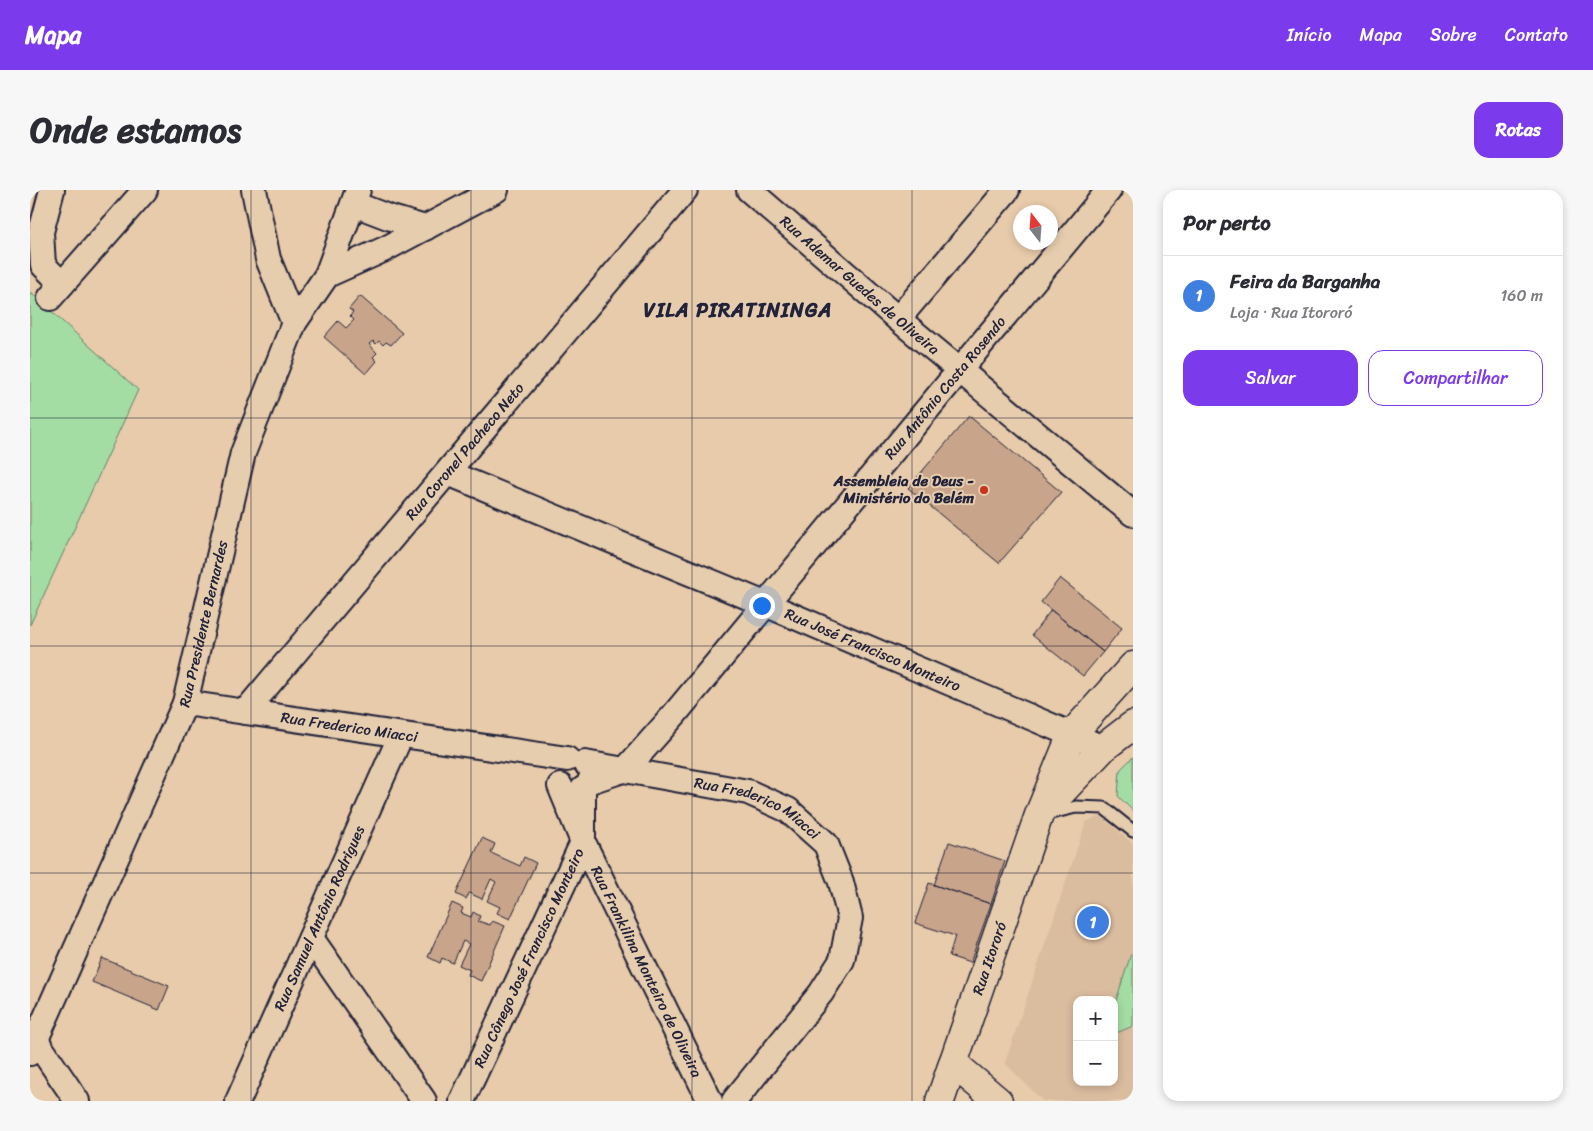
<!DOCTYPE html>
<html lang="pt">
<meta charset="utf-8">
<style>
:root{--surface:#fff;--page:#f7f7f7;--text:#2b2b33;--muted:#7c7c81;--line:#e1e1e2;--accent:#7c3aed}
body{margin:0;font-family:Sriracha,sans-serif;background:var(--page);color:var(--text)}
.controls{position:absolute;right:15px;bottom:15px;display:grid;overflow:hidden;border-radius:10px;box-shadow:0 2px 8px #0003}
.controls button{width:45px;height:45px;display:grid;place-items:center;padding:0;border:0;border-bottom:1px solid var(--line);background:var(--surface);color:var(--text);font:25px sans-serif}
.compass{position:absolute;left:983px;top:15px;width:45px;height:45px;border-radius:50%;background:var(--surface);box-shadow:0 2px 8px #0003;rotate:343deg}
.you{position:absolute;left:731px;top:415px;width:18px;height:18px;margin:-12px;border:4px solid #fff;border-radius:50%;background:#1a73e8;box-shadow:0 0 0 8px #1a73e833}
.badge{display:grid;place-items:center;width:32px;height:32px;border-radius:50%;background:var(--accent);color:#fff;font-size:16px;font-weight:700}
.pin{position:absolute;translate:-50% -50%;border:2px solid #fff;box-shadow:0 1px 5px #0006}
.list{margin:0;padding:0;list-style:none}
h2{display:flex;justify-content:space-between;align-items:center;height:65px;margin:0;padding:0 20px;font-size:21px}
h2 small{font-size:16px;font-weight:400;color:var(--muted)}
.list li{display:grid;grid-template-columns:32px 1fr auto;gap:15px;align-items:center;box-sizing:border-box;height:80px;padding:0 20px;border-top:1px solid var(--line)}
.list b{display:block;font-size:19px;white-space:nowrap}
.list p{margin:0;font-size:16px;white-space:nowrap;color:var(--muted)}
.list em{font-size:16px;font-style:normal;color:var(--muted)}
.actions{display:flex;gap:10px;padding:15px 20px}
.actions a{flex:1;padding:11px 0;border:1px solid var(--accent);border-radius:15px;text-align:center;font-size:18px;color:var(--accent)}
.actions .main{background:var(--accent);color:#fff}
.map{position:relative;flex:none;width:1103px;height:911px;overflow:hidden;border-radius:15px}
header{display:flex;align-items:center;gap:30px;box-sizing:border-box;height:70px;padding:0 25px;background:var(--accent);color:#fff}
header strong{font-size:24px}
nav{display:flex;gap:28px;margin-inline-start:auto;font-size:18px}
.intro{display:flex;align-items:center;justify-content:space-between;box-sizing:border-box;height:120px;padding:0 30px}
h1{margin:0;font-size:35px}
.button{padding:12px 22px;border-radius:15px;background:var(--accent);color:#fff;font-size:18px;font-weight:700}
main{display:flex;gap:30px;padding:0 30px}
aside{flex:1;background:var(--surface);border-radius:15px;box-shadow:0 2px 8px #0003}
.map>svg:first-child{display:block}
.built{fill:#dabc9f;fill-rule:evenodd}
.green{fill:#a3dda3;stroke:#62806f}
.building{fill:#c8a48b;stroke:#22223b}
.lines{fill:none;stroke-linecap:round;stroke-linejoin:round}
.lane-casing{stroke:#22223b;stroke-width:15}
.street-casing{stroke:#22223b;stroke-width:28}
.secondary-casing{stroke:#22223b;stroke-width:31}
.lane{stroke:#e6cdae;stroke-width:11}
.street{stroke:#e6cdae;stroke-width:24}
.secondary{stroke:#e6cdae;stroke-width:28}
.grid{fill:none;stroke:#22223b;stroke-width:1;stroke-opacity:0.55}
.poi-dot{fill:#c8321e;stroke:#e6cdae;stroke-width:2}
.labels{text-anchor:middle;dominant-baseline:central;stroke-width:4;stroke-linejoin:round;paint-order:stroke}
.street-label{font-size:15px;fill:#22223b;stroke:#e6cdae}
.poi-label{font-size:15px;font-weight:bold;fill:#22223b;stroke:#e6cdae;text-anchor:end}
.district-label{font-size:20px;font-weight:bold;letter-spacing:1px;fill:#22223b;stroke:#e6cdae}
</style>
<header>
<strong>Mapa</strong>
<nav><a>Início</a><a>Mapa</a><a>Sobre</a><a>Contato</a></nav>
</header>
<div class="intro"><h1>Onde estamos</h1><a class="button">Rotas</a></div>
<main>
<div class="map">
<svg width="1103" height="911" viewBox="0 0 1103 911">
<rect width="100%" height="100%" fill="#e7cbaa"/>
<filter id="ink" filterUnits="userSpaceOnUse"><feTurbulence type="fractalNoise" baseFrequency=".02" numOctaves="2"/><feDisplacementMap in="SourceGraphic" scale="10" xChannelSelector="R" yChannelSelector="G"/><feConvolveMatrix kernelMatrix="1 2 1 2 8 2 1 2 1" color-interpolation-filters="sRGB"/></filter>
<g filter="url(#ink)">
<path class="built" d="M1071 626 1103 654V911H1013L975 873 1056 632ZM1047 810H1084V892H1047Z"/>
<path class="green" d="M0 102 108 200 0 435Z
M1103 567V621L1088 606 1090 580Z
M1101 764 1103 766V836L1084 844V817Z"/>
<path class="building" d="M330 106 372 143 361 155 356 152 353 155 349 151 346 154 343 151 339 154 347 163 343 167 347 171 336 184 294 147 308 131 316 138 324 130 320 126 323 122 319 119Z
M939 226 1031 302 969 373 878 298Z
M1030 388 1092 438 1073 462 1011 412Z
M1021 420 1073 462 1053 486 1002 445Z
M452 648 465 654 461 663 490 676 494 667 506 673 480 729 467 723 470 717 457 711 466 692 461 689 452 709 439 703 436 709 426 704Z
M919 652 975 671 961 714 904 695Z
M899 693 961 714 940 773 919 766 925 746 885 733Z
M422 713 433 718 431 723 441 727 443 722 450 726 448 731 460 735 462 731 475 736 451 791 438 785 440 780 429 775 439 754 433 751 423 773 412 768 410 773 398 767Z
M72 768 139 796 129 820 62 792Z"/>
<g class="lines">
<defs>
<path id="lane" d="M1021 623 1046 617 1074 618 1103 641"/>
<g id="street">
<path d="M22 0 11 42 13 75 32 94"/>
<path d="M224 0 238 69 264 133"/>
<path id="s1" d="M719 0 868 129 1103 324"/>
<path d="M324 14 358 27 395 38"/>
<path d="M297 85 355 59 466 0"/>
<path d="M20 108 115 0"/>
<path d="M868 129 977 0"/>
<path id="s2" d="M418 283 735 414 1073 558"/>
<path id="s3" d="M155 513 537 569"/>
<path id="s4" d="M215 522 655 0"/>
<path id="s5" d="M555 573 718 602 758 620 796 654 811 692 820 728 812 770 791 803 704 911"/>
<path id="s6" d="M560 591 596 579 643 526 1079 0"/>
<path id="s7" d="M530 596 553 652 680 911"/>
<path d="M281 748 394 911"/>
<path d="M0 844 5 849 47 911"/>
<path id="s8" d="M0 863 155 513 213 263 264 133 297 85 328 0"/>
<path id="s9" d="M208 911 371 545"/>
<path id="s10" d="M432 911 553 652V599"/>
</g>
<g id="secondary">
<path d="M1019 615 1073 558 1103 535"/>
<path d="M923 873 968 911"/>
<path id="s11" d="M910 911 1009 625 1042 544 1103 476"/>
</g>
</defs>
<use href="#lane" class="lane-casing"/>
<use href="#street" class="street-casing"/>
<use href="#secondary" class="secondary-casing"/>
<use href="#lane" class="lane"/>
<use href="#street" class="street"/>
<use href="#secondary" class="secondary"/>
</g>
</g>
<path class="grid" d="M221 0V911M441 0V911M662 0V911M882 0V911M0 228H1103M0 456H1103M0 683H1103"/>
<circle class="poi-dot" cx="954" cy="300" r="5"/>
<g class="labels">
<g class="street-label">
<text stroke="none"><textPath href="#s1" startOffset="146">Rua Ademar Guedes de Oliveira</textPath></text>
<text stroke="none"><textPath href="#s6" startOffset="535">Rua Antônio Costa Rosendo</textPath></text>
<text stroke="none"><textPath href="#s4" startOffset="341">Rua Coronel Pacheco Neto</textPath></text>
<text stroke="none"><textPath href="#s8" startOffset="464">Rua Presidente Bernardes</textPath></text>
<text stroke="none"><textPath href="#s2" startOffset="460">Rua José Francisco Monteiro</textPath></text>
<text stroke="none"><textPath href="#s3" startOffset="166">Rua Frederico Miacci</textPath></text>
<text stroke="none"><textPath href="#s5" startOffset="180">Rua Frederico Miacci</textPath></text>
<text stroke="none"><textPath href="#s9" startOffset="200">Rua Samuel Antônio Rodrigues</textPath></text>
<text stroke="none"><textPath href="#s10" startOffset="158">Rua Cônego José Francisco Monteiro</textPath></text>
<text stroke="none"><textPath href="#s11" startOffset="151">Rua Itororó</textPath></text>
<text stroke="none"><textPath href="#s7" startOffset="205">Rua Frankilina Monteiro de Oliveira</textPath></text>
</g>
<g class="poi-label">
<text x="944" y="291">Assembleia de Deus -<tspan x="944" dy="17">Ministério do Belém</tspan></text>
</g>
<g class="district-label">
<text x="708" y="120">VILA PIRATININGA</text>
</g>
</g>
</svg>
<div class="controls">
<button>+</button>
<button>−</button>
</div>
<svg class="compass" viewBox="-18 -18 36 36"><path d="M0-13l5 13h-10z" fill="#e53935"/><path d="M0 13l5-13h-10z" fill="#7c7c81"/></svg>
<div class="you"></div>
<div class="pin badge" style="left:1063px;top:732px;background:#3f7fe0">1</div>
</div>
<aside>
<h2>Por perto<small></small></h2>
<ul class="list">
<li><span class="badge" style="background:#3f7fe0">1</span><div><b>Feira da Barganha</b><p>Loja · Rua Itororó</p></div><em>160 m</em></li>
</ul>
<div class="actions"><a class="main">Salvar</a><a>Compartilhar</a></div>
</aside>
</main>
